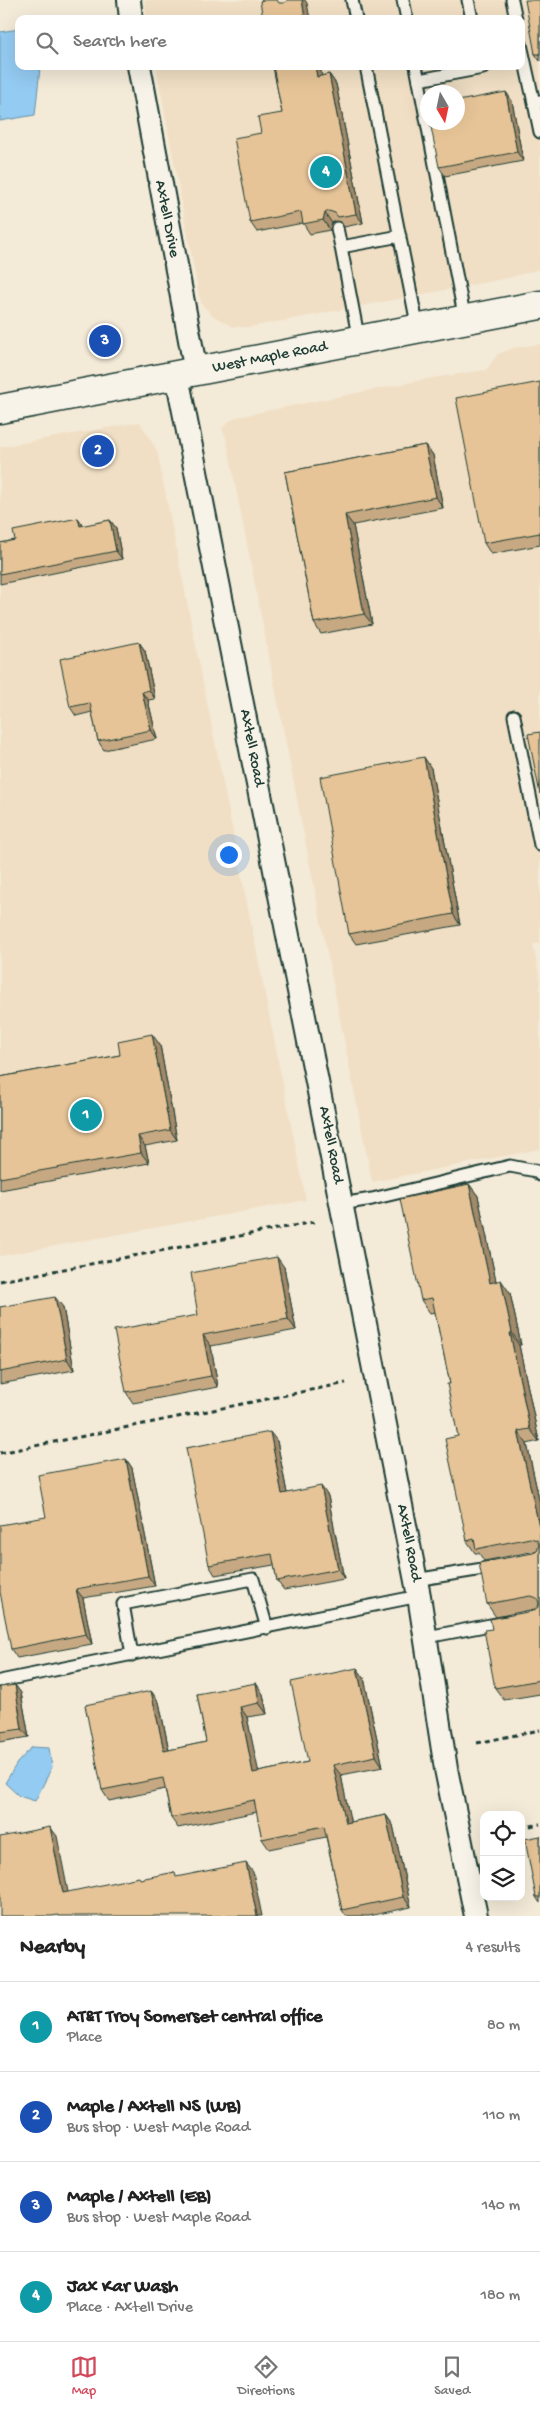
<!DOCTYPE html>
<meta charset="utf-8">
<style>
:root{--surface:#fff;--page:#f2f2f2;--text:#222;--muted:#767676;--line:#e0e0e0;--accent:#d1495b}
body{margin:0;font-family:"Gochi Hand",sans-serif;background:var(--page);color:var(--text)}
.controls{position:absolute;right:15px;bottom:15px;display:grid;overflow:hidden;border-radius:10px;box-shadow:0 5px 20px #0002}
.controls button{width:45px;height:45px;display:grid;place-items:center;padding:0;border:0;border-bottom:1px solid var(--line);background:var(--surface);color:var(--text);font:25px sans-serif}
.compass{position:absolute;left:420px;top:85px;width:45px;height:45px;border-radius:50%;background:var(--surface);box-shadow:0 5px 20px #0002;rotate:171deg}
.you{position:absolute;left:228px;top:854px;width:18px;height:18px;margin:-12px;border:4px solid #fff;border-radius:50%;background:#1a73e8;box-shadow:0 0 0 8px #1a73e833}
.badge{display:grid;place-items:center;width:32px;height:32px;border-radius:50%;background:var(--accent);color:#fff;font-size:16px;font-weight:700}
.pin{position:absolute;translate:-50% -50%;border:2px solid #fff;box-shadow:0 1px 5px #0006}
.list{margin:0;padding:0;list-style:none}
h2{display:flex;justify-content:space-between;align-items:center;height:65px;margin:0;padding:0 20px;font-size:21px}
h2 small{font-size:16px;font-weight:400;color:var(--muted)}
.list li{display:grid;grid-template-columns:32px 1fr auto;gap:15px;align-items:center;box-sizing:border-box;height:90px;padding:0 20px;border-top:1px solid var(--line)}
.list b{display:block;font-size:19px;white-space:nowrap}
.list p{margin:0;font-size:16px;white-space:nowrap;color:var(--muted)}
.list em{font-size:16px;font-style:normal;color:var(--muted)}
.icon{flex:none;width:28px;height:28px;fill:none;stroke:currentColor;stroke-width:2;stroke-linecap:round;stroke-linejoin:round}
.map{position:relative;flex:none;width:540px;height:1916px;overflow:hidden}
.search{position:absolute;background:var(--surface);box-shadow:0 5px 20px #0002;left:15px;right:15px;top:15px;height:55px;display:flex;align-items:center;gap:12px;box-sizing:border-box;padding:0 18px;border-radius:10px;color:var(--muted);font-size:19px}
.sheet{height:425px;background:var(--surface)}
nav{display:flex;justify-content:space-around;align-items:center;box-sizing:border-box;height:70px;border-top:1px solid var(--line);background:var(--surface);font-size:14px;color:var(--muted)}
nav a{display:grid;justify-items:center;gap:2px}
nav .on{color:var(--accent)}
.map>svg:first-child{display:block}
.built{fill:#f0dfc4;fill-rule:evenodd}
.water{fill:#94cbf2;stroke:#6592a6}
.lines{fill:none;stroke-linecap:round;stroke-linejoin:round}
.lane-casing{stroke:#1f3d34;stroke-width:15}
.street-casing{stroke:#1f3d34;stroke-width:26}
.secondary-casing{stroke:#1f3d34;stroke-width:31}
.path{stroke:#1f3d34;stroke-width:3;stroke-dasharray:5 4;stroke-linecap:butt}
.lane{stroke:#f7f3e8;stroke-width:11}
.street{stroke:#f7f3e8;stroke-width:22}
.secondary{stroke:#f7f3e8;stroke-width:28}
.wall{fill:#c6a982;stroke:#1f3d34}
.shaded-wall{fill:#a1896a;stroke:#1f3d34}
.building{fill:#e6c497;stroke:#1f3d34}
.labels{text-anchor:middle;dominant-baseline:central;stroke-width:4;stroke-linejoin:round;paint-order:stroke}
.street-label{font-size:16px;fill:#1f3d34;stroke:#f7f3e8}
</style>
<div class="map">
<svg width="540" height="1916" viewBox="0 0 540 1916">
<rect width="100%" height="100%" fill="#f4ead8"/>
<filter id="ink" filterUnits="userSpaceOnUse"><feTurbulence type="fractalNoise" baseFrequency=".02" numOctaves="2"/><feDisplacementMap in="SourceGraphic" scale="10" xChannelSelector="R" yChannelSelector="G"/><feConvolveMatrix kernelMatrix="1 2 1 2 8 2 1 2 1" color-interpolation-filters="sRGB"/></filter>
<g filter="url(#ink)">
<path class="built" d="M144 0H540V269L508 278 250 327H233L212 315 201 303 198 290 156 66H521V19H147ZM428 92H458V122H428Z
M540 344V943L533 944 540 980V1149L372 1182 226 437 222 429 228 422 237 417 432 378 486 370 498 354 514 348Z
M140 422 157 451 306 1200 0 1256V447Z"/>
<path class="water" d="M19 29V66L40 68 35 115 0 121V32Z
M32 1747 49 1748 52 1767 35 1801 19 1796 5 1783 17 1763Z"/>
<g class="lines">
<defs>
<path id="lane" d="M352 0 356 19
M403 0 407 19
M468 0 472 19
M512 0 516 19
M521 44 534 103
M366 66 418 329
M416 66 465 320
M419 80 483 68V66
M540 101 534 103 540 132
M337 228 341 247
M359 341 341 247 400 236
M514 716 540 845
M341 1204 372 1199 510 1166 536 1171 540 1175
M415 1580 495 1567
M427 1637 506 1622
M132 1655 123 1604 253 1579 267 1628
M0 1681 419 1596"/>
<path id="street" d="M129 0 131 19
M139 66 196 372
M177 376 419 1596 446 1769 476 1916"/>
<path id="secondary" d="M0 409 540 305"/>
</defs>
<use href="#lane" class="lane-casing"/>
<use href="#street" class="street-casing"/>
<use href="#secondary" class="secondary-casing"/>
<path class="path" d="M0 1281 314 1222
M0 1453 346 1383
M477 1743 540 1730
M521 1828 540 1824"/>
<use href="#lane" class="lane"/>
<use href="#street" class="street"/>
<use href="#secondary" class="secondary"/>
</g>
<path class="wall" d="M540 0V61L535 54Z
M273 66H320L321 76 329 74 336 84 363 223 344 227 341 222 336 221 332 223 330 230 310 234 303 223 257 232 250 222 261 133 282 113Z
M506 92 512 101 523 161 445 176 439 167Z
M540 382V545L491 554 484 543Z
M425 445 433 455 443 508 353 525 372 624 321 634 314 623 285 472Z
M78 518 84 526 110 520 116 528 122 559 0 584V543L15 540Z
M139 642 145 651 155 699 148 700 157 739 104 750 98 741 92 712 76 716 70 707Z
M431 768 460 925 356 944 349 934Z
M160 1045 177 1140 145 1146 149 1163 0 1190V1077L120 1055Z
M469 1184 478 1196 496 1281 510 1293 521 1345H519L539 1441 527 1444 540 1504V1694L504 1700 495 1688 492 1629 535 1609 496 1617 487 1604 533 1553 536 1551 484 1561 479 1553H475L467 1541 458 1436 450 1384 435 1312 430 1313 421 1300Z
M284 1267 296 1330 211 1346 218 1387 133 1403 126 1392 198 1315Z
M0 1307H63L74 1370 0 1384Z
M277 1441 287 1493 328 1496 344 1579 284 1590 277 1581 274 1565 215 1575 209 1565Z
M126 1459 132 1468 155 1586 83 1598 92 1644 17 1658 11 1649 46 1517Z
M357 1668 364 1678 383 1767 341 1775 350 1822 386 1815 393 1825 411 1907 369 1916H346L342 1910 326 1837 269 1849 262 1839 257 1812 178 1828 171 1818 165 1789 109 1801 102 1790 151 1691 159 1702 169 1750 206 1742 197 1694H263L267 1714 247 1717 258 1772 308 1762Z
M15 1685 21 1693 29 1737 0 1742V1687Z
M540 1836V1903L536 1897Z"/>
<path class="shaded-wall" d="M302 0H305L307 3 310 19H305Z
M315 66H320L324 87 317 77Z
M329 74 336 84 363 223 356 214Z
M506 92 512 101 523 161 517 152Z
M325 213 332 223 330 230 323 220Z
M425 445 433 455 443 508 436 497Z
M345 515 353 525 372 624 364 614Z
M78 518 84 527 80 526Z
M110 520 116 528 122 559 116 551Z
M139 642 145 651 155 699 149 690Z
M142 692 148 700 157 739 151 730Z
M424 757 431 768 460 925 453 914Z
M152 1034 160 1045 177 1140 170 1130Z
M138 1136 145 1146 149 1163 141 1153Z
M469 1184 478 1196 499 1295 490 1283Z
M277 1257 284 1267 296 1330 288 1319Z
M501 1280 510 1293 521 1345 512 1333Z
M55 1297 63 1307 74 1370 67 1359Z
M510 1333 519 1345 539 1441 530 1429Z
M203 1335 211 1346 218 1387 211 1376Z
M518 1431 527 1444 540 1504V1531Z
M270 1432 277 1441 289 1504 282 1494Z
M126 1459 132 1468 155 1586 148 1576Z
M321 1486 328 1496 344 1579 338 1569Z
M76 1589 83 1598 92 1644 86 1634Z
M357 1668 364 1678 383 1767 376 1756Z
M256 1683 263 1694 267 1714 259 1703Z
M15 1685 21 1693 29 1737 22 1729Z
M151 1691 159 1702 171 1761 164 1751Z
M240 1707 247 1717 261 1783 253 1773Z
M333 1765 341 1775 353 1834 346 1823Z
M386 1815 393 1825 411 1907 403 1897Z
M50 1827 57 1836 70 1902 63 1893Z
M246 1863 253 1872 262 1916H257Z"/>
<path class="building" d="M263 0H277L279 3H284L288 0H302L305 19H263L260 1Z
M525 0H540V54H535Z
M273 66H315L317 77 329 74 356 214 338 217 335 213 329 211 325 213 323 220 303 224 301 212 250 222 234 138 261 133 258 117 282 113Z
M506 92 517 152 439 167 430 122H458V101Z
M540 382V533L484 543 456 398Z
M425 445 436 497 345 515 364 614 314 623 285 472Z
M78 518 80 526 110 520 116 551 0 574V543L15 540 13 531Z
M139 642 149 690 142 692 151 730 98 741 90 703 70 707 60 659Z
M540 732V794L528 734Z
M424 757 453 914 349 934 320 777Z
M152 1034 170 1130 138 1136 141 1153 0 1178V1077L120 1055 118 1041Z
M469 1184 490 1283 501 1280 512 1333H510L530 1429 518 1431 540 1531V1680L495 1688 484 1630 492 1629 490 1619 533 1611 538 1607 539 1603 537 1598 530 1596 487 1604 479 1563 533 1553 537 1551 539 1545 537 1540 530 1538 476 1549 474 1539 467 1541 445 1439 458 1436 447 1384H450L432 1298 421 1300 400 1199Z
M277 1257 288 1319 203 1335 211 1376 126 1392 114 1330 198 1315 191 1273Z
M55 1297 67 1359 0 1372V1307Z
M270 1432 282 1494 321 1486 338 1569 277 1581 272 1554 209 1565 186 1448Z
M126 1459 148 1576 76 1589 86 1634 11 1649 0 1592V1525L46 1517 38 1475Z
M357 1668 376 1756 333 1765 346 1823 386 1815 403 1897 342 1910 324 1826 262 1839 254 1800 171 1818 163 1778 102 1790 85 1705 151 1691 164 1751 206 1742 197 1694 256 1683 259 1703 240 1707 253 1773 308 1762 291 1682Z
M15 1685 22 1729 0 1732V1687Z
M50 1827 63 1893 139 1877 140 1879 175 1872 176 1877 246 1863 257 1916H59L58 1915 52 1916H0V1837Z
M540 1836V1897H536L525 1839Z"/>
</g>
<g class="labels">
<g class="street-label">
<text transform="translate(166 219) rotate(79)">Axtell Drive</text>
<text transform="translate(270 358) rotate(-11)">West Maple Road</text>
<text transform="translate(251 748) rotate(79)">Axtell Road</text>
<text transform="translate(330 1145) rotate(79)">Axtell Road</text>
<text transform="translate(408 1543) rotate(79)">Axtell Road</text>
</g>
</g>
</svg>
<div class="controls">
<button><svg class="icon" aria-label="locate" viewBox="0 0 24 24"><circle cx="12" cy="12" r="6"/><path d="M12 2v4M12 18v4M2 12h4M18 12h4"/></svg></button>
<button><svg class="icon" aria-label="layers" viewBox="0 0 24 24"><path d="M12 4l9 5-9 5-9-5zM3 14l9 5 9-5"/></svg></button>
</div>
<svg class="compass" viewBox="-18 -18 36 36"><path d="M0-13l5 13h-10z" fill="#e53935"/><path d="M0 13l5-13h-10z" fill="#767676"/></svg>
<div class="you"></div>
<div class="pin badge" style="left:86px;top:1115px;background:#0f9aa8">1</div>
<div class="pin badge" style="left:98px;top:451px;background:#1a4fb4">2</div>
<div class="pin badge" style="left:105px;top:341px;background:#1a4fb4">3</div>
<div class="pin badge" style="left:326px;top:172px;background:#0f9aa8">4</div>
<div class="search"><svg class="icon" aria-label="search" viewBox="0 0 24 24"><circle cx="10" cy="10" r="6"/><path d="M15 15l6 6"/></svg>Search here</div>
</div>
<section class="sheet">
<h2>Nearby<small>4 results</small></h2>
<ul class="list">
<li><span class="badge" style="background:#0f9aa8">1</span><div><b>AT&amp;T Troy Somerset central office</b><p>Place</p></div><em>80 m</em></li>
<li><span class="badge" style="background:#1a4fb4">2</span><div><b>Maple / Axtell NS (WB)</b><p>Bus stop · West Maple Road</p></div><em>110 m</em></li>
<li><span class="badge" style="background:#1a4fb4">3</span><div><b>Maple / Axtell (EB)</b><p>Bus stop · West Maple Road</p></div><em>140 m</em></li>
<li><span class="badge" style="background:#0f9aa8">4</span><div><b>Jax Kar Wash</b><p>Place · Axtell Drive</p></div><em>180 m</em></li>
</ul>
</section>
<nav>
<a class="on"><svg class="icon" aria-label="map" viewBox="0 0 24 24"><path d="M3 6l6-2 6 2 6-2v14l-6 2-6-2-6 2zM9 4v14M15 6v14"/></svg>Map</a>
<a><svg class="icon" aria-label="directions" viewBox="0 0 24 24"><path d="M12 3l9 9-9 9-9-9zM9 14v-3h6M13 9l2 2-2 2"/></svg>Directions</a>
<a><svg class="icon" aria-label="saved" viewBox="0 0 24 24"><path d="M7 4h10v16l-5-4-5 4z"/></svg>Saved</a>
</nav>
